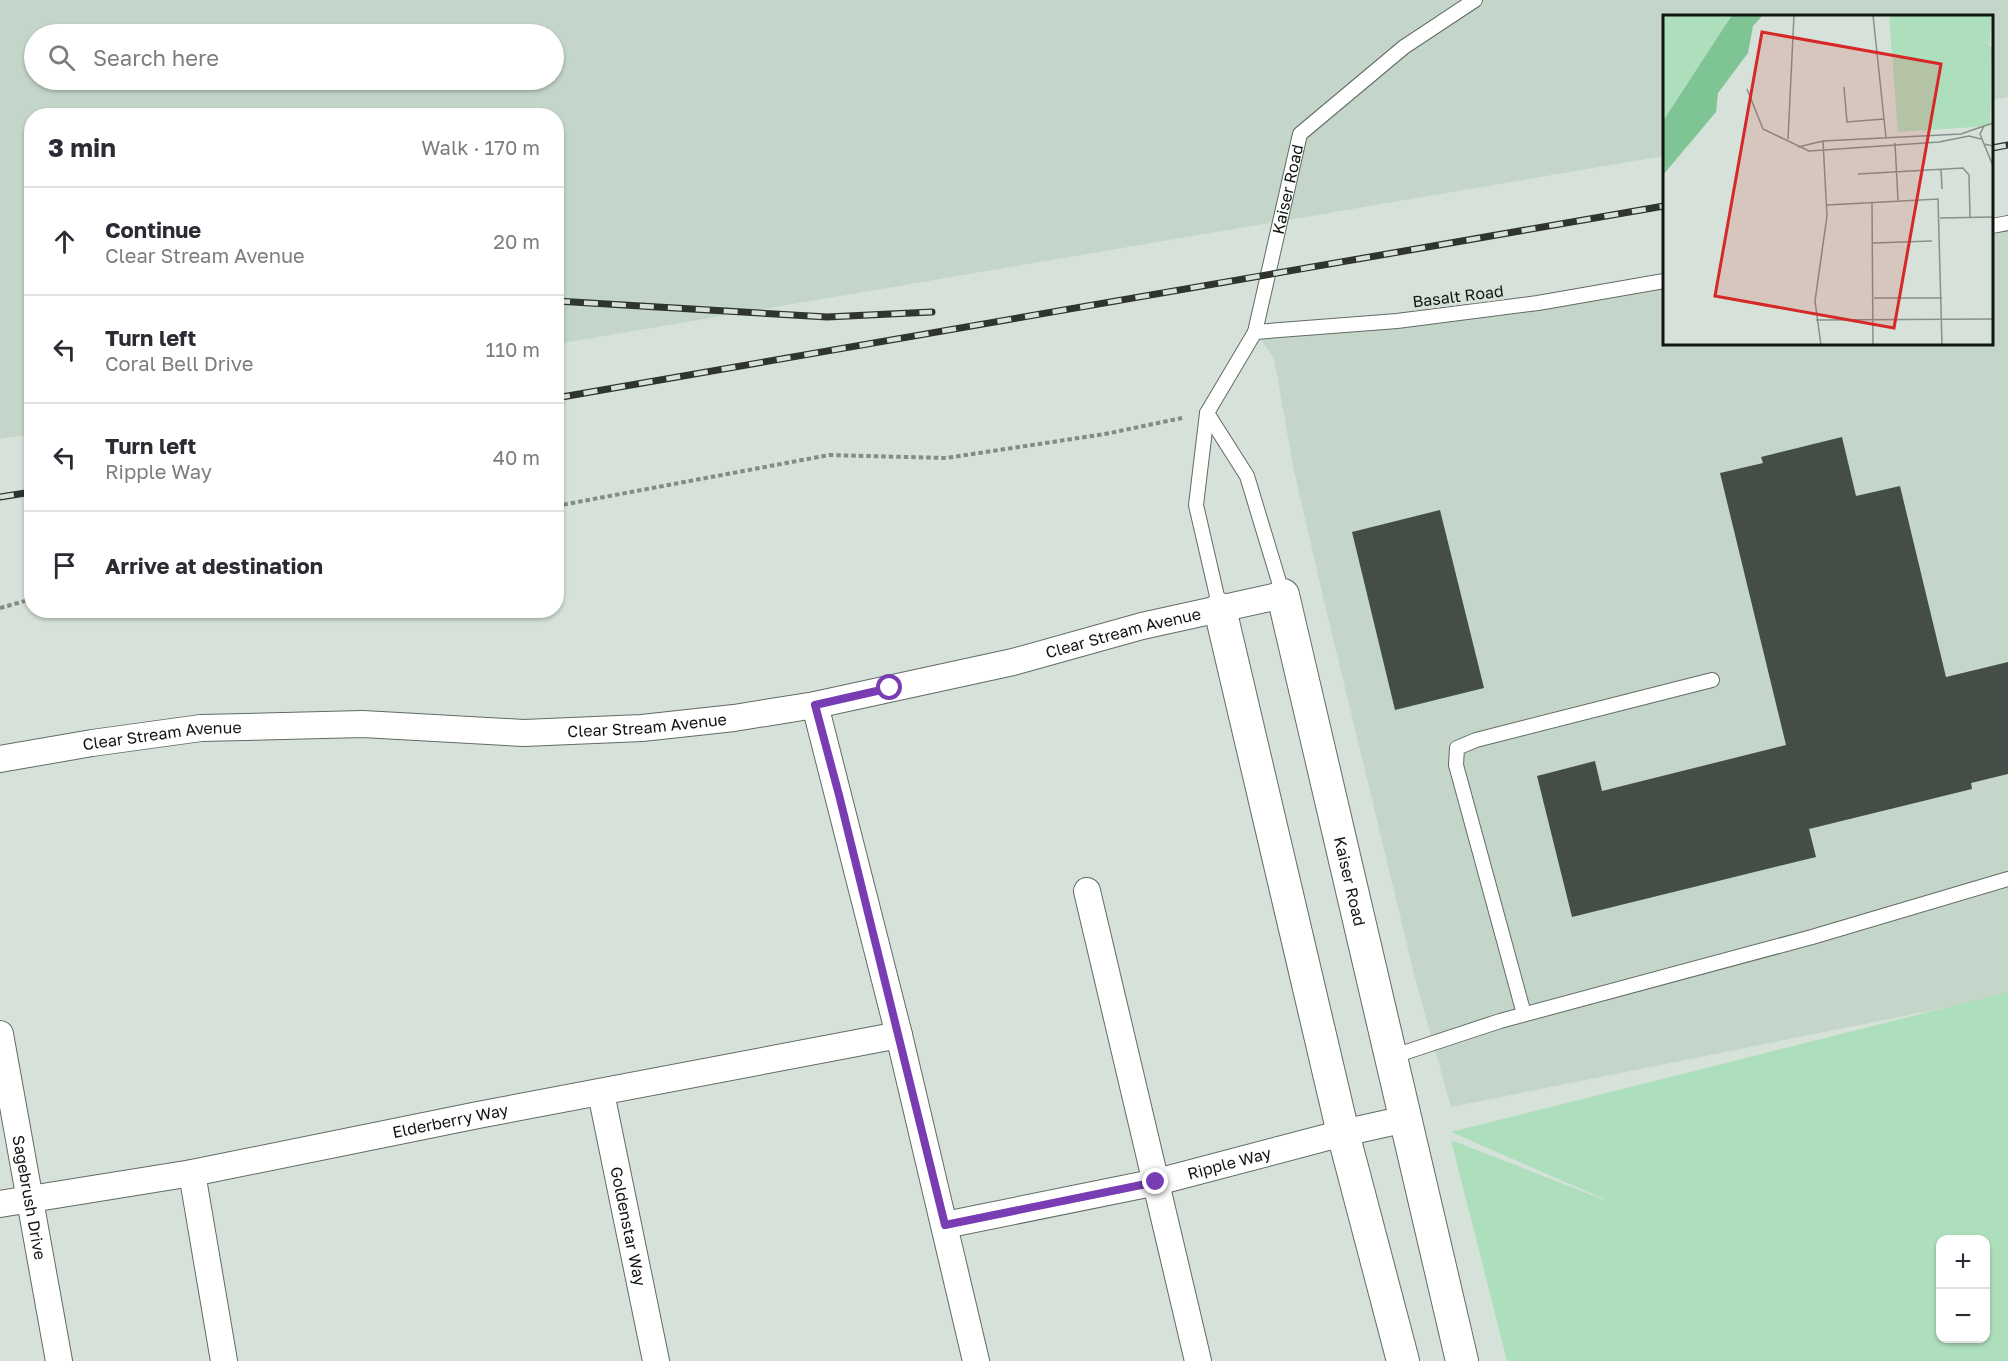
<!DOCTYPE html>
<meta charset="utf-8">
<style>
:root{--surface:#fff;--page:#f7f7f7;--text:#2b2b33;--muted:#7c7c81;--line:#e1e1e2}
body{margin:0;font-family:"Golos Text",sans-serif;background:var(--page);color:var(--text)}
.controls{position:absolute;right:18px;bottom:18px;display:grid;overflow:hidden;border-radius:12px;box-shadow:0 2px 4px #0004}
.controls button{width:54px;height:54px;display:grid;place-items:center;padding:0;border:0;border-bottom:2px solid var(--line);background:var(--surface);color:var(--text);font:30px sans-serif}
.stop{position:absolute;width:18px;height:18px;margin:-14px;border:4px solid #793db3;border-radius:50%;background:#fff}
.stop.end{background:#793db3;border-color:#fff;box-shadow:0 2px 6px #0008}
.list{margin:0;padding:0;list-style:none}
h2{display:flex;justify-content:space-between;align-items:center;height:78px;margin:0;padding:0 24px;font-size:26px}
h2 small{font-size:20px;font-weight:400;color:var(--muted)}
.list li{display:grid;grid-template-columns:39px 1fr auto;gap:18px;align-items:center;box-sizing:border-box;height:108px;padding:0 24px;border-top:2px solid var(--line)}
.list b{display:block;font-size:22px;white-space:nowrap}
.list p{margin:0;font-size:20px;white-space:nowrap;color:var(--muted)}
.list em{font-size:20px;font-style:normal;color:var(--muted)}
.icon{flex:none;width:33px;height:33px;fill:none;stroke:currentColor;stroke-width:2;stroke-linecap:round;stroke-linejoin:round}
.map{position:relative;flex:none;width:2008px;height:1361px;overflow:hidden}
.search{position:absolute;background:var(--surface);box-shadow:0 2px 4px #0004;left:24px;top:24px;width:540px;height:66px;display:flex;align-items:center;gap:15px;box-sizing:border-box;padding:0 21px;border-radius:33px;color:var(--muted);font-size:22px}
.panel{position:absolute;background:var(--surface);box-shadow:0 2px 4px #0004;left:24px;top:108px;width:540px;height:510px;border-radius:24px}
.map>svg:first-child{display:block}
.built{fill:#c4d6c9;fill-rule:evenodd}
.green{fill:#aedfbc;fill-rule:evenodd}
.building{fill:#444e47}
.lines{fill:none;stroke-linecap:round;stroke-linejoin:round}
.service-casing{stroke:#616b63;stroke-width:16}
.minor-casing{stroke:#616b63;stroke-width:28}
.tertiary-casing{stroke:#616b63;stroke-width:34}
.path{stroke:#828b85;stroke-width:4;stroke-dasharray:4.5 3;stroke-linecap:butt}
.service{stroke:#fff;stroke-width:14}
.minor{stroke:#fff;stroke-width:26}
.tertiary{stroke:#fff;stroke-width:32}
.rail-casing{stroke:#2f3430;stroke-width:7}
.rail{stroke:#d6e2d9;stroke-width:4.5;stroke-dasharray:14;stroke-linecap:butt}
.route{stroke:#793db3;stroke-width:8}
.labels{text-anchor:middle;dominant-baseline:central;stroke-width:6;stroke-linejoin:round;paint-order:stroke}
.street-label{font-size:16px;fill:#111512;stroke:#d6e2d9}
.inset-road{fill:none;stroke:#879089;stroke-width:1.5}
.view{fill:#d62828;fill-opacity:0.15;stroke:#d62828;stroke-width:3}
.inset-edge{fill:none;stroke:#111512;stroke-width:3}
</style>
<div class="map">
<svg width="2008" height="1361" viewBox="0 0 2008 1361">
<rect width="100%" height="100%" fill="#d6e2d9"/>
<path class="built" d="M0 0H2008V97L1992 100V16H1664V156L557 344 556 116H32L31 434 0 439ZM34 34H554V80H34Z
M2008 223V993L1954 1006 1451 1107 1417 986 1320 584 1293 466 1274 358 1255 332 1664 281V344H1992V226Z"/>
<path class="green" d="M2008 992V1361H1507L1451 1140 1620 1206 1451 1132ZM1940 1240H1986V1338H1940Z"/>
<path class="building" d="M1842 437 1856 496 1900 486 1946 677 2008 662V774L1971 783 1972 789 1809 829 1816 857 1572 917 1537 776 1595 761 1602 791 1786 745 1720 473 1763 463 1761 457Z
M1440 510 1484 688 1395 710 1352 532Z"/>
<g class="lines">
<defs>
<g id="service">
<path d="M1992 226 2008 223"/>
<path d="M1255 332 1397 321 1538 303 1664 281"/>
<path d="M1207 413 1247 476 1283 595"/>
<path id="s1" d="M1220 609 1196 505 1207 413 1255 332 1300 134 1404 47 1475 0"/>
<path d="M1524 1014 1456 765 1457 748 1476 740 1712 680"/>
<path d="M1391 1057 1500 1021 1812 937 2008 879"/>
</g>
<g id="minor">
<path d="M815 705 899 1035 976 1361"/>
<path id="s2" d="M0 759 92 743 201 728 363 724 524 733 642 728 734 718 815 705 1013 662 1142 626 1283 595"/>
<path d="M1087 891 1198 1361"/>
<path id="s3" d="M0 1034 59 1361"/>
<path id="s4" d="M601 1093 656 1361"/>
<path d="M192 1173 224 1361"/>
<path id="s5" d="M0 1204 192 1173 478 1115 899 1035"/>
<path id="s6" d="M945 1225 1157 1182 1343 1133 1406 1119"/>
</g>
<g id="tertiary">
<path id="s7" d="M1283 595 1462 1361"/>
<path d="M1220 609 1343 1133 1403 1361"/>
</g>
</defs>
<use href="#service" class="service-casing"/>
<use href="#minor" class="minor-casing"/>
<use href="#tertiary" class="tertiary-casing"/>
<path class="path" d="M556 506 829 455 946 458 1105 434 1182 418
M0 608 32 599"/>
<use href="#service" class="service"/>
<use href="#minor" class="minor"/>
<use href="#tertiary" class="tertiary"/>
<defs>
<path id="rail" d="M1992 148 2008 145
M556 301 827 317 932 312
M556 398 1664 206
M0 497 32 492"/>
</defs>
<use href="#rail" class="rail-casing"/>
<use href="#rail" class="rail"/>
</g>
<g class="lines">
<path class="route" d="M890 688 815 705 839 795 945 1225 1156 1182"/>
</g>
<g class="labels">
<g class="street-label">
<text stroke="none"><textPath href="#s1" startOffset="440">Kaiser Road</textPath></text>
<text transform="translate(1458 296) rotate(-7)">Basalt Road</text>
<text stroke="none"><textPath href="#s2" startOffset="1136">Clear Stream Avenue</textPath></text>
<text stroke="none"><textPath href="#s2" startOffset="650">Clear Stream Avenue</textPath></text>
<text stroke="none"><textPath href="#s2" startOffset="164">Clear Stream Avenue</textPath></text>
<text stroke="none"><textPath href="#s7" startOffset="294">Kaiser Road</textPath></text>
<text stroke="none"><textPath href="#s5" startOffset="458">Elderberry Way</textPath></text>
<text stroke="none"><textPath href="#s6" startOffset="291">Ripple Way</textPath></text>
<text stroke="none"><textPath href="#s3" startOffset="166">Sagebrush Drive</textPath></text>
<text stroke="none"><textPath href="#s4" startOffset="136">Goldenstar Way</textPath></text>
</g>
</g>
<g transform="translate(1663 15)">
<rect width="330" height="330" fill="#d6e2d9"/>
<path d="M0 0H69L0 106ZM226 0H328L327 29 321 27 329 32 327 111 235 117Z" fill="#aedfbc"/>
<path d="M69 0H100L90 11 85 38 55 78 53 97 0 160V106Z" fill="#7fc495"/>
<path class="inset-road" d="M210 0 223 123M181 72 184 107 221 104M84 74 100 114 146 136 276 127 306 121 318 124M330 108 321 111 317 119 321 129 330 131M125 124 131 0M232 128 235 185M321 129 330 151M135 132 160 126 298 119 321 111M278 154 279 174M195 159 300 153 306 160 307 202M209 187 210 330M164 190 275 184 279 330M277 203 330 202M210 228 269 226M211 283H279M153 305 330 304M158 330 152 286 164 201 160 126"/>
<path class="view" d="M99 17 278 49 231 313 52 281Z"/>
<rect width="330" height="330" class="inset-edge"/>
</g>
</svg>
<div class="controls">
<button>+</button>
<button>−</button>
</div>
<div class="stop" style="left:890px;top:688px"></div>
<div class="stop end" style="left:1156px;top:1182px"></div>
<div class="search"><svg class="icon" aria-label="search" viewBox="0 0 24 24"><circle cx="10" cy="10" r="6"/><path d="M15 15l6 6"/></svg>Search here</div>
<section class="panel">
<h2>3 min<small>Walk · 170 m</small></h2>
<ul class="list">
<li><svg class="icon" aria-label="ahead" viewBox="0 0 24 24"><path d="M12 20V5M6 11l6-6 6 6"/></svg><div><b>Continue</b><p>Clear Stream Avenue</p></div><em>20 m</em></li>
<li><svg class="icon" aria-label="left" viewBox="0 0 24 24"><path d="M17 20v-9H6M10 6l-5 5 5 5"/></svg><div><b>Turn left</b><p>Coral Bell Drive</p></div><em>110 m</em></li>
<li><svg class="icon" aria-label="left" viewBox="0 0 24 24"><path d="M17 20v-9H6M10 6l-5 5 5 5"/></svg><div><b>Turn left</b><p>Ripple Way</p></div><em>40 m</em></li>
<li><svg class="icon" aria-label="arrive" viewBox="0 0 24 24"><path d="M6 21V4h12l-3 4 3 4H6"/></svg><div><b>Arrive at destination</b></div></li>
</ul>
</section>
</div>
